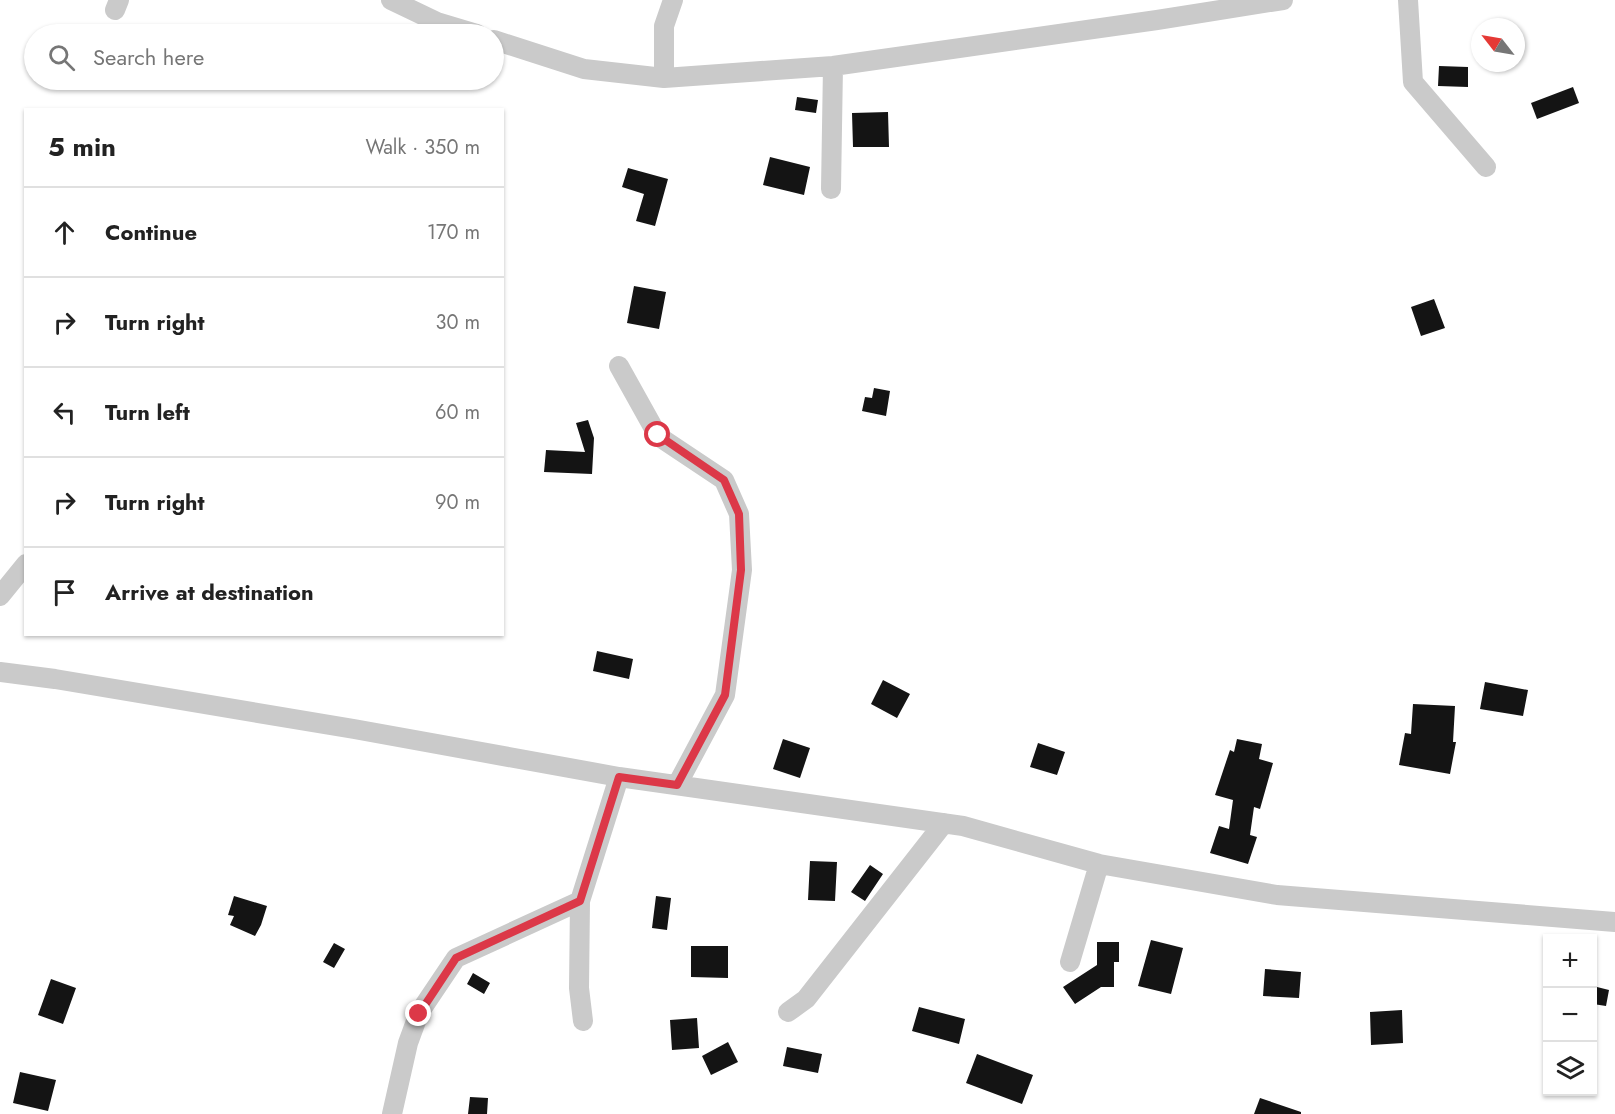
<!DOCTYPE html>
<meta charset="utf-8">
<style>
:root{--surface:#fff;--page:#f6f6f6;--text:#222;--muted:#767676;--line:#e0e0e0}
body{margin:0;font-family:Jost,sans-serif;background:var(--page);color:var(--text)}
.controls{position:absolute;right:18px;bottom:18px;display:grid;overflow:hidden;border-radius:0px;box-shadow:0 2px 4px #0004}
.controls button{width:54px;height:54px;display:grid;place-items:center;padding:0;border:0;border-bottom:2px solid var(--line);background:var(--surface);color:var(--text);font:30px sans-serif}
.compass{position:absolute;left:1471px;top:18px;width:54px;height:54px;border-radius:50%;background:var(--surface);box-shadow:0 2px 4px #0004;rotate:301deg}
.stop{position:absolute;width:18px;height:18px;margin:-14px;border:4px solid #dc3848;border-radius:50%;background:#fff}
.stop.end{background:#dc3848;border-color:#fff;box-shadow:0 2px 6px #0008}
.list{margin:0;padding:0;list-style:none}
h2{display:flex;justify-content:space-between;align-items:center;height:78px;margin:0;padding:0 24px;font-size:26px}
h2 small{font-size:20px;font-weight:400;color:var(--muted)}
.list li{display:grid;grid-template-columns:39px 1fr auto;gap:18px;align-items:center;box-sizing:border-box;height:90px;padding:0 24px;border-top:2px solid var(--line)}
.list b{display:block;font-size:22px;white-space:nowrap}
.list em{font-size:20px;font-style:normal;color:var(--muted)}
.icon{flex:none;width:33px;height:33px;fill:none;stroke:currentColor;stroke-width:2;stroke-linecap:round;stroke-linejoin:round}
.map{position:relative;flex:none;width:1615px;height:1114px;overflow:hidden}
.search{position:absolute;background:var(--surface);box-shadow:0 2px 4px #0004;left:24px;top:24px;width:480px;height:66px;display:flex;align-items:center;gap:15px;box-sizing:border-box;padding:0 21px;border-radius:33px;color:var(--muted);font-size:22px}
.panel{position:absolute;background:var(--surface);box-shadow:0 2px 4px #0004;left:24px;top:108px;width:480px;height:528px;border-radius:0px}
.map>svg:first-child{display:block}
.building{fill:#141414}
.lines{fill:none;stroke-linecap:round;stroke-linejoin:round}
.minor{stroke:#cacaca;stroke-width:20}
.route{stroke:#dc3848;stroke-width:8}
</style>
<div class="map">
<svg width="1615" height="1114" viewBox="0 0 1615 1114">
<rect width="100%" height="100%" fill="#fff"/>
<path class="building" d="M1439 66 1468 67V87L1438 86Z
M1573 87 1579 103 1537 119 1531 103Z
M797 97 818 100 816 113 795 110Z
M888 112 889 147H853L852 113Z
M770 157 810 167 804 195 763 185Z
M628 168 668 179 655 226 636 221 644 194 622 187Z
M634 286 666 292 659 329 627 323Z
M1434 299 1445 328 1421 336 1411 307Z
M874 388 890 391 886 416 862 411 865 397 872 398Z
M588 420 594 438 592 474 544 472 546 450 585 452 576 423Z
M597 651 633 659 629 679 593 671Z
M883 680 910 694 897 718 871 704Z
M1485 682 1528 690 1523 716 1480 709Z
M1413 704 1455 706 1453 742H1456L1450 774 1399 765 1405 733 1411 734Z
M783 739 810 748 800 778 773 769Z
M1237 739 1262 744 1259 759 1273 763 1260 809 1254 807 1250 835 1257 837 1248 864 1210 853 1219 826 1229 829 1233 800 1215 795 1230 750 1234 752Z
M1038 743 1065 752 1057 775 1030 767Z
M810 861 837 862 835 901 808 900Z
M870 865 883 874 865 901 851 892Z
M234 896 267 906 261 925 255 936 230 925 234 916 228 915Z
M656 896 671 898 667 930 652 928Z
M1151 940 1183 948 1171 994 1138 986Z
M1097 942H1119V962H1114V987H1101L1075 1004 1063 987 1097 965Z
M334 943 345 949 334 968 323 962Z
M691 946H728V978L691 977Z
M1265 969 1301 972 1299 998 1263 996Z
M473 973 490 983 484 994 467 984Z
M51 979 76 988 63 1024 38 1015Z
M1593 986 1609 990 1606 1006 1593 1004Z
M919 1007 965 1019 959 1044 912 1031Z
M1402 1010 1403 1043 1371 1045 1370 1012Z
M697 1018 699 1048 672 1050 670 1020Z
M728 1042 738 1062 711 1075 702 1056Z
M787 1047 822 1054 818 1073 783 1066Z
M977 1054 1033 1075 1022 1104 966 1083Z
M20 1072 56 1080 48 1111 13 1103Z
M470 1097 488 1098 487 1114H468Z
M1260 1098 1301 1112V1114H1254Z"/>
<g class="lines">
<path class="minor" d="M391 0 437 22 477 34
M1408 0 1413 82 1486 167
M115 10 119 0
M494 40 584 69 664 78 833 66 1157 20 1283 0
M664 78V26L673 0
M831 189 833 66
M619 366 658 436 724 480 739 514 742 570 725 695 677 785
M0 596 26 564
M0 672 55 679 354 729 619 777 963 826 1099 864 1277 895 1615 922
M1070 962 1099 864
M788 1012 806 999 944 823
M583 1021 579 988 580 901 619 777
M392 1114 408 1043 419 1013 456 958 580 901"/>
</g>
<g class="lines">
<path class="route" d="M419 1014 456 958 580 901 619 777 677 785 725 695 741 570 739 514 724 480 658 435"/>
</g>
</svg>
<div class="controls">
<button>+</button>
<button>−</button>
<button><svg class="icon" aria-label="layers" viewBox="0 0 24 24"><path d="M12 4l9 5-9 5-9-5zM3 14l9 5 9-5"/></svg></button>
</div>
<svg class="compass" viewBox="-18 -18 36 36"><path d="M0-13l5 13h-10z" fill="#e53935"/><path d="M0 13l5-13h-10z" fill="#767676"/></svg>
<div class="stop" style="left:658px;top:435px"></div>
<div class="stop end" style="left:419px;top:1014px"></div>
<div class="search"><svg class="icon" aria-label="search" viewBox="0 0 24 24"><circle cx="10" cy="10" r="6"/><path d="M15 15l6 6"/></svg>Search here</div>
<section class="panel">
<h2>5 min<small>Walk · 350 m</small></h2>
<ul class="list">
<li><svg class="icon" aria-label="ahead" viewBox="0 0 24 24"><path d="M12 20V5M6 11l6-6 6 6"/></svg><div><b>Continue</b></div><em>170 m</em></li>
<li><svg class="icon" aria-label="right" viewBox="0 0 24 24"><path d="M7 20v-9h11M14 6l5 5-5 5"/></svg><div><b>Turn right</b></div><em>30 m</em></li>
<li><svg class="icon" aria-label="left" viewBox="0 0 24 24"><path d="M17 20v-9H6M10 6l-5 5 5 5"/></svg><div><b>Turn left</b></div><em>60 m</em></li>
<li><svg class="icon" aria-label="right" viewBox="0 0 24 24"><path d="M7 20v-9h11M14 6l5 5-5 5"/></svg><div><b>Turn right</b></div><em>90 m</em></li>
<li><svg class="icon" aria-label="arrive" viewBox="0 0 24 24"><path d="M6 21V4h12l-3 4 3 4H6"/></svg><div><b>Arrive at destination</b></div></li>
</ul>
</section>
</div>
